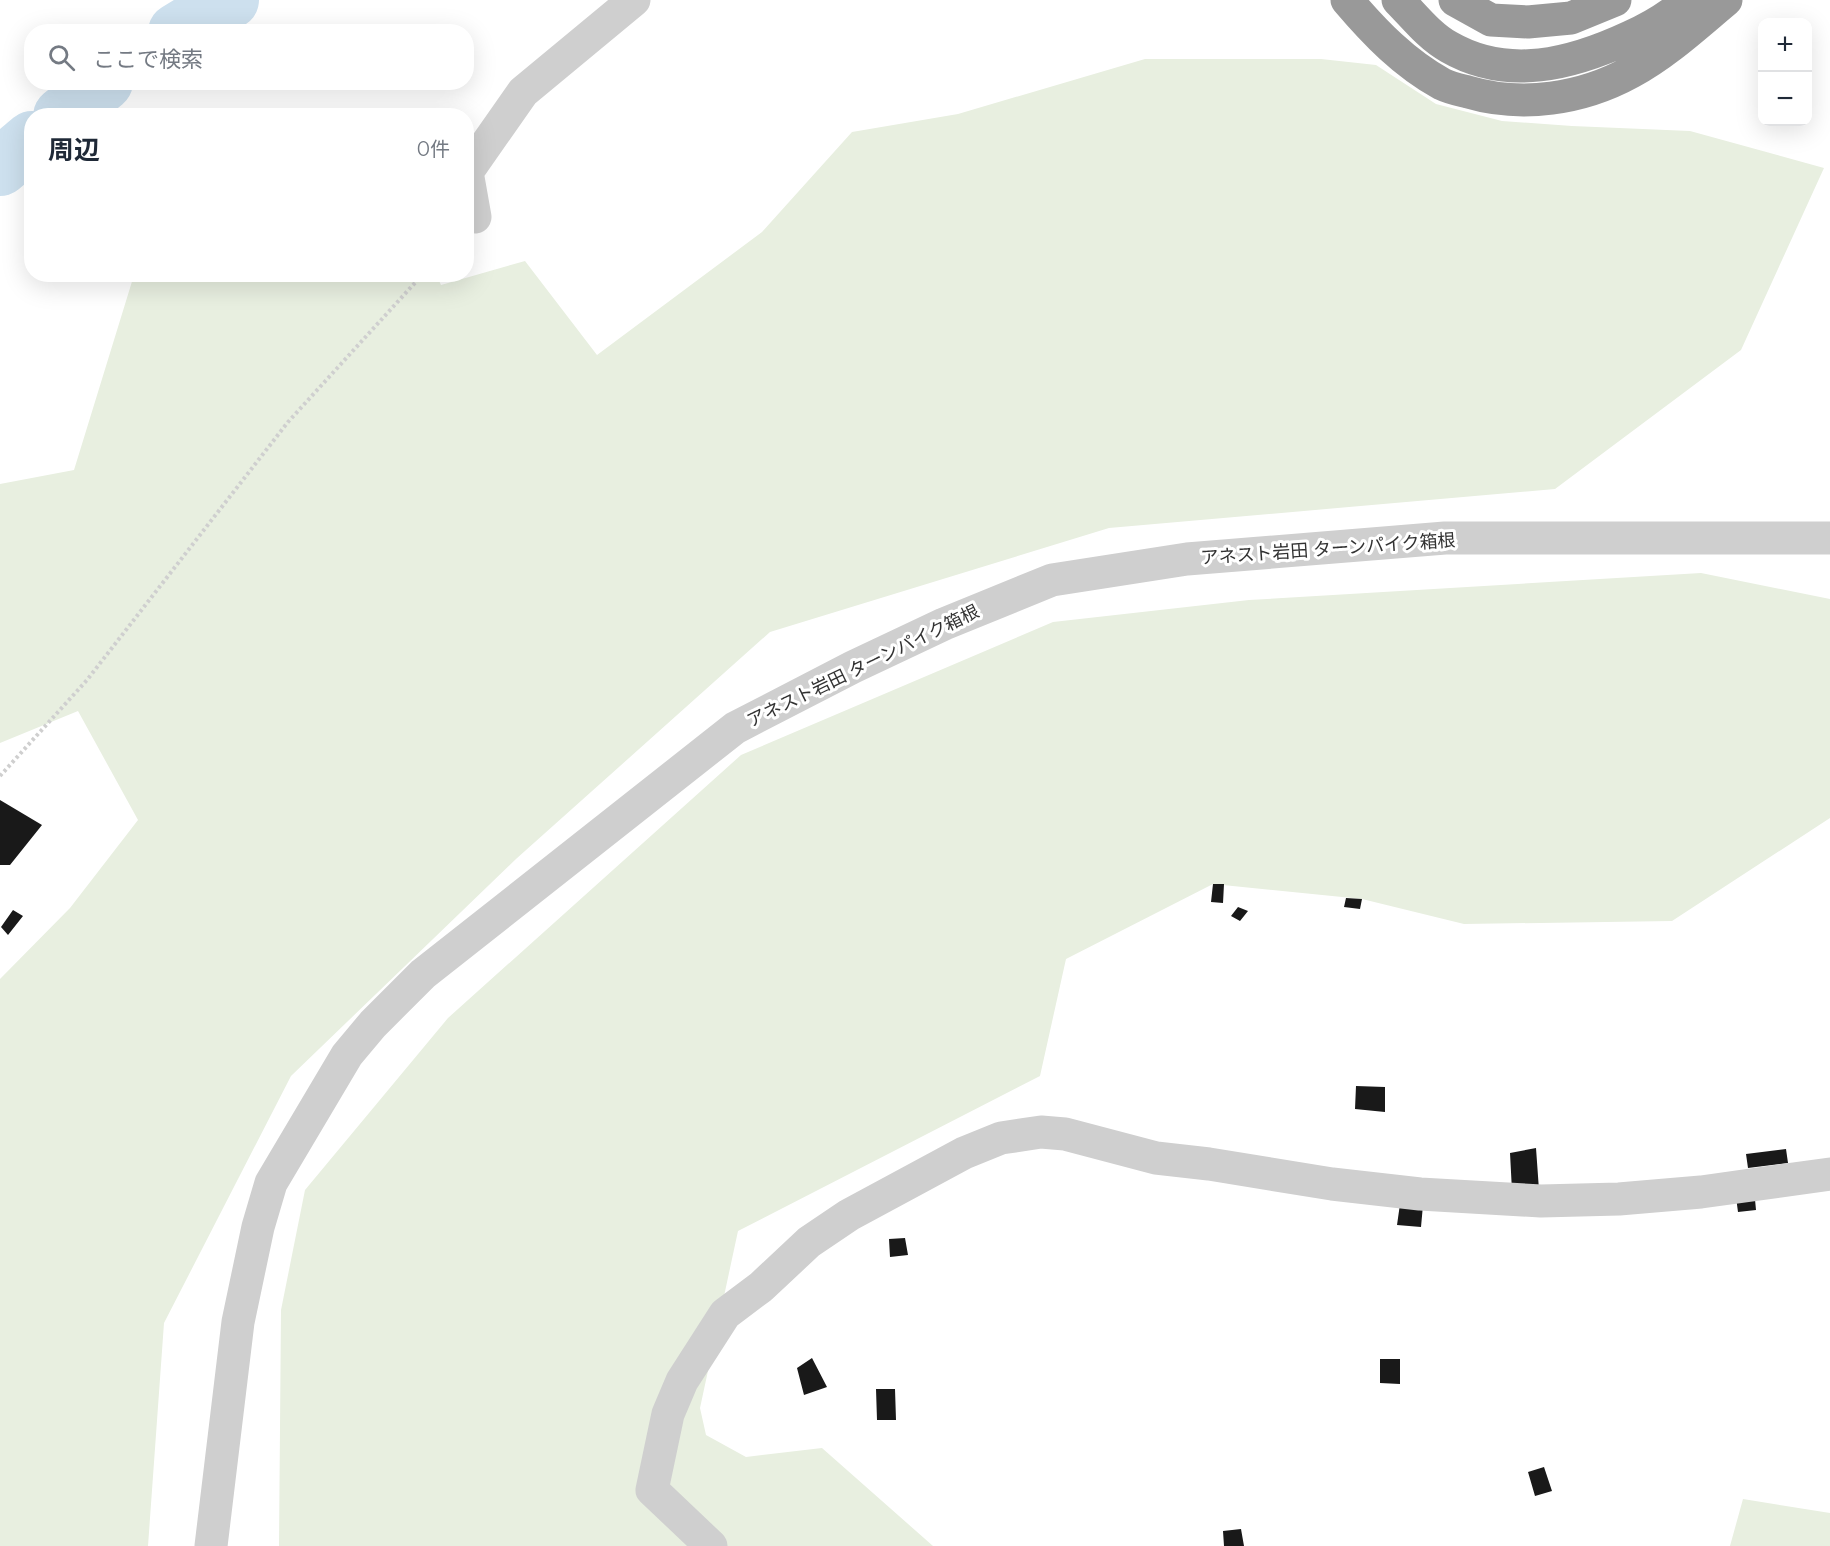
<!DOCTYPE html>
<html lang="ja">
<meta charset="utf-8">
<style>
:root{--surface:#fff;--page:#f6f6f7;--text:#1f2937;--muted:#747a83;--line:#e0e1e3}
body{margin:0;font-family:Montserrat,"Noto Sans JP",sans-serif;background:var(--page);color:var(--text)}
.controls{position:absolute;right:18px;top:18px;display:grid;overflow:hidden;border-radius:12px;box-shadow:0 6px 24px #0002}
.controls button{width:54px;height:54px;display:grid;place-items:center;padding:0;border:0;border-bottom:2px solid var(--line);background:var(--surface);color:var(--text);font:30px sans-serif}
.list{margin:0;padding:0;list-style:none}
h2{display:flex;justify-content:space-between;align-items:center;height:78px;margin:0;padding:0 24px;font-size:26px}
h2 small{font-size:20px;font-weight:400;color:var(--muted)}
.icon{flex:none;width:33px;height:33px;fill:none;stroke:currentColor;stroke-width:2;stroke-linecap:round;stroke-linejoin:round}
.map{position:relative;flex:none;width:1830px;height:1546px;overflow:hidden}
.search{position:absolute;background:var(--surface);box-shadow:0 6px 24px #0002;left:24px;top:24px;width:450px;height:66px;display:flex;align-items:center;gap:15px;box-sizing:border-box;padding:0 21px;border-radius:24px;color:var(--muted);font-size:22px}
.panel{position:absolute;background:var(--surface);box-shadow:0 6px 24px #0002;left:24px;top:108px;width:450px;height:174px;border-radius:24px}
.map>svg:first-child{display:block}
.green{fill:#e8efe0}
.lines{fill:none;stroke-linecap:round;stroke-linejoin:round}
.river{stroke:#cde0ee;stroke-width:58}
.building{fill:#191919}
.path{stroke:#cfcfcf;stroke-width:4;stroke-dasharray:3 3;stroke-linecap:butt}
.minor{stroke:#cfcfcf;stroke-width:33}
.highway{stroke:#999;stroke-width:33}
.labels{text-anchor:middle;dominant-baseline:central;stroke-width:6;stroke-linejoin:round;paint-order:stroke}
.street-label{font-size:18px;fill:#323232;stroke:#fff}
</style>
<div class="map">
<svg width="1830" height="1546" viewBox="0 0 1830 1546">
<rect width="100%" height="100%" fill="#fff"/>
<path class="green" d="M1145 59H1321L1376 65 1436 104 1502 121 1572 126 1690 131 1824 168 1741 350 1555 489 1109 528 770 632 516 859 291 1076 164 1323 148 1546H0V979L70 908 138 820 78 711 0 743V484L74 470 134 275 436 274 441 285 525 261 597 355 762 232 852 132 958 114Z
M1701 573 1830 599V818L1672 921 1464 924 1362 899 1213 884 1066 959 1040 1076 738 1231 700 1408 706 1435 746 1457 822 1448 933 1546H279L281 1310 305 1190 448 1018 741 755 1053 622 1249 600Z
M1743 1499 1830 1513V1546H1730Z"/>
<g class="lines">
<path class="river" d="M177 32 230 0
M62 116 104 82
M0 167 32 140"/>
</g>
<path class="building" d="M0 800 42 825 10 865H0Z
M1213 884H1224L1223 903 1211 902Z
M1346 898 1362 899 1360 909 1344 907Z
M1238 907 1248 911 1240 921 1231 916Z
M13 910 23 916 8 935 1 927Z
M1356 1086 1385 1087V1112L1355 1109Z
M1536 1148 1539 1190 1512 1191 1510 1153Z
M1786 1149 1788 1163 1748 1168 1746 1154Z
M1754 1189 1756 1210 1738 1212 1735 1190Z
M1400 1204 1423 1205 1421 1227 1397 1225Z
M905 1238 908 1255 890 1257 889 1239Z
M812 1358 827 1387 804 1395 797 1368Z
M1380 1359H1400V1384L1380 1383Z
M876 1389H895L896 1420H877Z
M1544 1467 1552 1491 1535 1496 1528 1472Z
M1241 1529 1244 1546H1224L1223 1531Z"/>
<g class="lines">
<path class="path" d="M0 776 87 680 288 422 423 274"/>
<path class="minor" d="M475 217 467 172 523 92 634 0
M211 1546 238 1322 258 1227 271 1183 347 1055 373 1024 423 974 735 728 853 667 944 624 1052 580 1187 559 1445 538H1830
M711 1546 652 1490 668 1414 682 1381 725 1314 761 1287 809 1242 849 1215 964 1153 1001 1138 1041 1132 1065 1134 1156 1158 1209 1164 1332 1184 1420 1194 1541 1201 1619 1199 1701 1192 1830 1174"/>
<path class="highway" d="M1347 0C1375 33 1404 63 1442 84 1450 88 1460 90 1468 92 1522 108 1582 99 1631 72 1666 53 1696 25 1726 0
M1398 0C1414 16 1429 36 1449 47 1508 81 1572 64 1630 37 1650 28 1672 15 1688 0
M1455 0 1491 20 1528 22 1571 18 1615 0"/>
</g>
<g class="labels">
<g class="street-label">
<text transform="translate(1328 549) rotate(-4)">アネスト岩田 ターンパイク箱根</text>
<text transform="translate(863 666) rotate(-26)">アネスト岩田 ターンパイク箱根</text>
</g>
</g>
</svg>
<div class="controls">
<button>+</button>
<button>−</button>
</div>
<div class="search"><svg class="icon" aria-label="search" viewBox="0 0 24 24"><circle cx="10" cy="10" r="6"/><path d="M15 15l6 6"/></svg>ここで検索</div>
<section class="panel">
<h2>周辺<small>0件</small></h2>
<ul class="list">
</ul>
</section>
</div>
